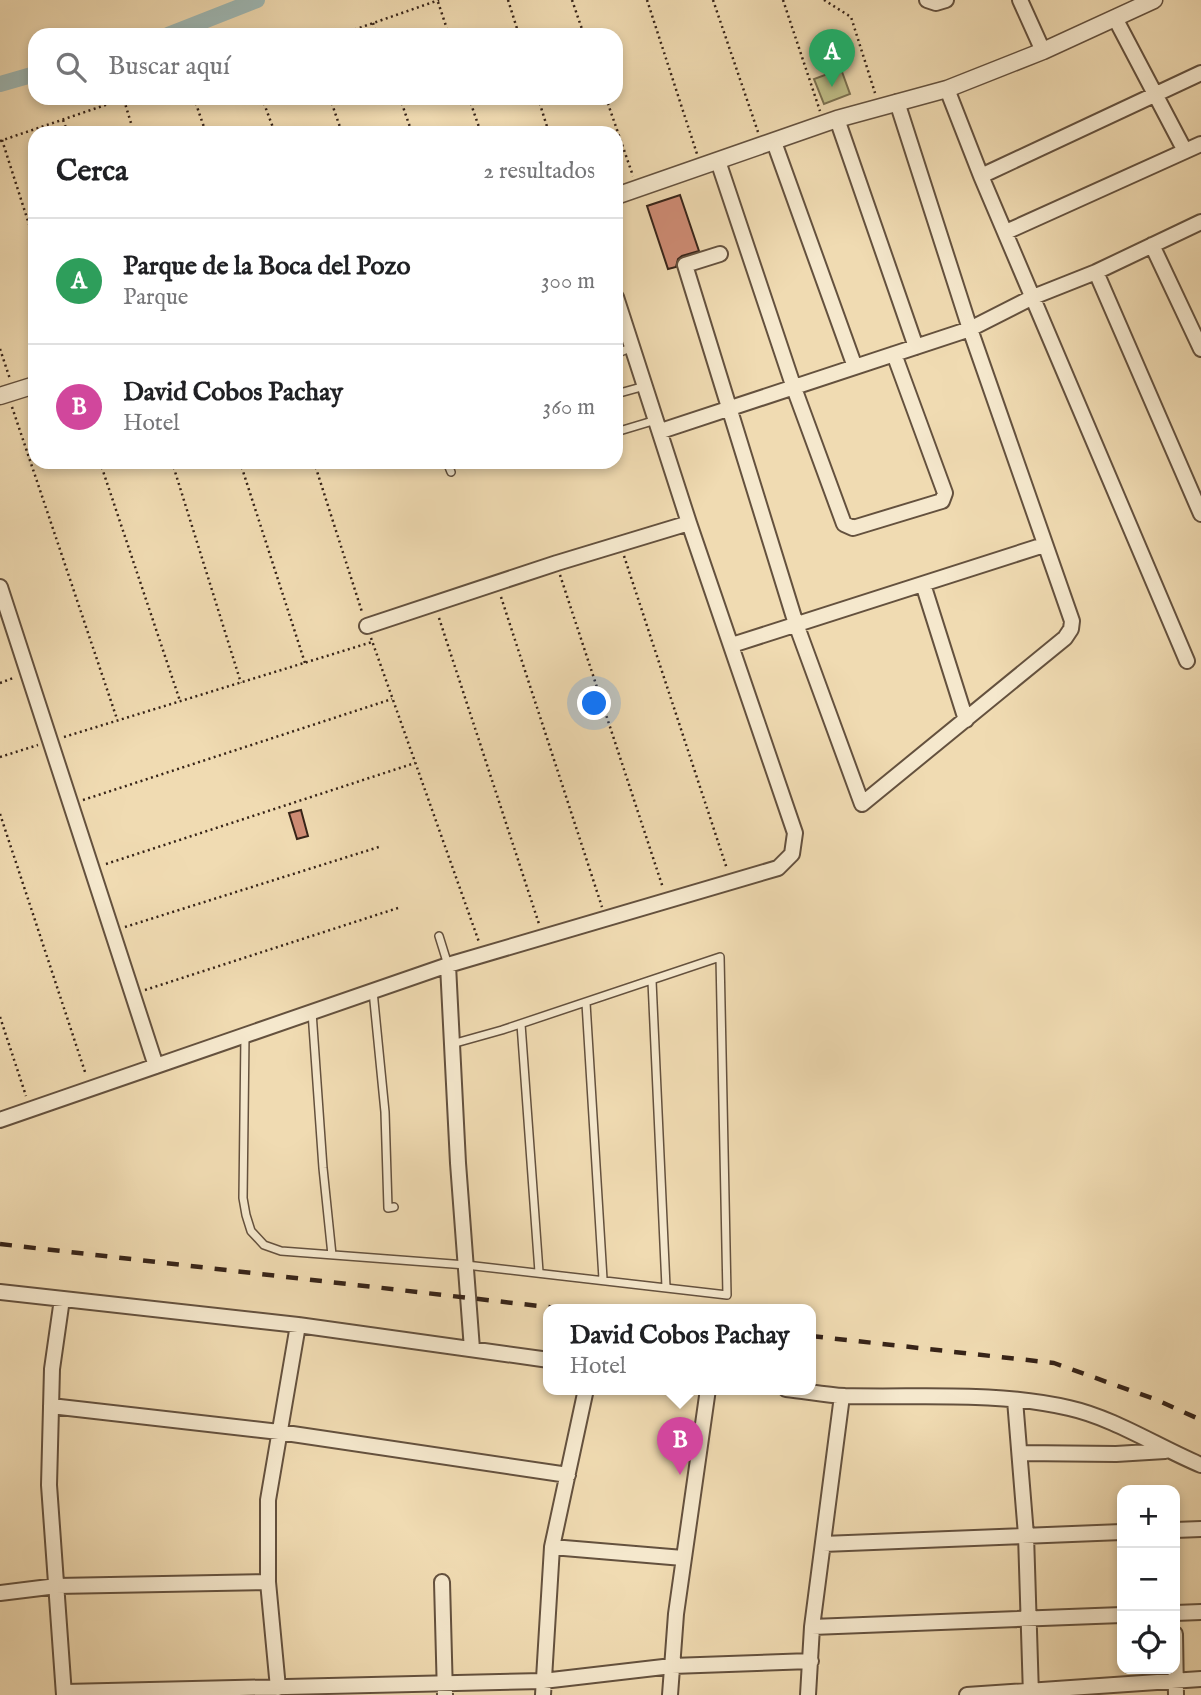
<!DOCTYPE html>
<html lang="es">
<meta charset="utf-8">
<style>
:root{--surface:#fff;--page:#f2f2f2;--text:#202124;--muted:#757577;--line:#e0e0e0;--accent:#111827}
body{margin:0;font-family:"IM FELL English",serif;background:var(--page);color:var(--text)}
.controls{position:absolute;right:21px;bottom:21px;display:grid;overflow:hidden;border-radius:14px;box-shadow:0 4px 10px #0003}
.controls button{width:63px;height:63px;display:grid;place-items:center;padding:0;border:0;border-bottom:2px solid var(--line);background:var(--surface);color:var(--text);font:35px sans-serif}
.you{position:absolute;left:595px;top:704px;width:24px;height:24px;margin:-18px;border:5px solid #fff;border-radius:50%;background:#1a73e8;box-shadow:0 0 0 10px #1a73e833}
.badge{display:grid;place-items:center;width:46px;height:46px;border-radius:50%;background:var(--accent);color:#fff;font-size:23px;font-weight:700}
.pin{position:absolute;translate:-50% -58px;filter:drop-shadow(0 2px 4px #0008)}
.pin::after{content:'';position:absolute;top:37px;width:24px;height:21px;background:inherit;clip-path:polygon(0 0,100% 0,50% 100%)}
.popup{position:absolute;left:543px;top:1304px;width:273px;height:91px;box-sizing:border-box;display:grid;place-content:center;border-radius:14px;background:var(--surface);filter:drop-shadow(0 2px 5px #0005);font-size:23px;white-space:nowrap;color:var(--muted)}
.popup b{font-size:26px;color:var(--text)}
.popup::after{content:'';position:absolute;left:50%;top:100%;margin-left:-14px;border:14px solid transparent;border-top-color:var(--surface)}
.list{margin:0;padding:0;list-style:none}
h2{display:flex;justify-content:space-between;align-items:center;height:91px;margin:0;padding:0 28px;font-size:30px}
h2 small{font-size:23px;font-weight:400;color:var(--muted)}
.list li{display:grid;grid-template-columns:46px 1fr auto;gap:21px;align-items:center;box-sizing:border-box;height:126px;padding:0 28px;border-top:2px solid var(--line)}
.list b{display:block;font-size:26px;white-space:nowrap}
.list p{margin:0;font-size:23px;white-space:nowrap;color:var(--muted)}
.list em{font-size:23px;font-style:normal;color:var(--muted)}
.icon{flex:none;width:38px;height:38px;fill:none;stroke:currentColor;stroke-width:2;stroke-linecap:round;stroke-linejoin:round}
.map{position:relative;flex:none;width:1201px;height:1695px;overflow:hidden}
.search{position:absolute;background:var(--surface);box-shadow:0 4px 10px #0003;left:28px;top:28px;width:595px;height:77px;display:flex;align-items:center;gap:18px;box-sizing:border-box;padding:0 24px;border-radius:21px;color:var(--muted);font-size:26px}
.panel{position:absolute;background:var(--surface);box-shadow:0 4px 10px #0003;left:28px;top:126px;width:595px;height:343px;border-radius:21px}
.map>svg:first-child{display:block}
.green{fill:#c0be88;stroke:#7b7050;stroke-width:2}
.lines{fill:none;stroke-linecap:round;stroke-linejoin:round}
.canal{stroke:#9eb9b6;stroke-width:16}
.building{fill:#cf8c75;stroke:#362318;stroke-width:2}
.service-casing{stroke:#64513e;stroke-width:10}
.minor-casing{stroke:#64513e;stroke-width:18}
.tertiary-casing{stroke:#64513e;stroke-width:19}
.path{stroke:#362318;stroke-width:2.5;stroke-dasharray:2 3.5;stroke-linecap:butt}
.service{stroke:#f5e8cd;stroke-width:7}
.minor{stroke:#f5e8cd;stroke-width:14}
.tertiary{stroke:#f5e8cd;stroke-width:16}
.rail{stroke:#362318;stroke-width:4.5;stroke-dasharray:12 12;stroke-linecap:butt}
</style>
<div class="map">
<svg width="1201" height="1695" viewBox="0 0 1201 1695">
<rect width="100%" height="100%" fill="#f0dbb2"/>
<filter id="stains"><feTurbulence type="fractalNoise" baseFrequency=".00286" numOctaves="4"/><feColorMatrix values="0 0 0 0 .2 0 0 0 0 .09 0 0 0 0 .02 0 0 0 .5 -.17"/></filter>
<radialGradient id="worn" r=".72"><stop offset=".6" stop-color="#630" stop-opacity="0"/><stop offset="1" stop-color="#630" stop-opacity=".3"/></radialGradient>
<path class="green" d="M841 69 850 94 824 104 814 79Z"/>
<g class="lines">
<path class="canal" d="M168 35 257 0
M0 84 35 74"/>
</g>
<path class="building" d="M680 195 699 251 682 256 678 259 676 267 668 269 647 206Z
M301 810 308 836 297 839 289 813Z"/>
<g class="lines">
<defs>
<path id="service" d="M616 354 632 347
M616 394 645 386
M616 432 656 420
M447 462 451 472
M439 936 448 965
M652 981 666 1287
M373 991 385 1112 388 1208 394 1207
M586 1003 603 1279
M312 1012 323 1168 332 1255
M521 1024 539 1272
M245 1035 243 1198 246 1215 251 1231 264 1245 281 1251 466 1265 727 1295 720 957 502 1030 452 1044"/>
<path id="minor" d="M927 0 936 3 946 0
M1020 0 1043 51
M1115 18 1185 151
M947 89 981 176 1187 661
M837 119 916 347
M774 142 855 367
M718 161 794 388 844 524 853 528 942 501 945 493 894 354
M981 176 1201 73
M1006 232 1201 144
M1152 245 1201 349
M720 254 685 265 796 624 862 804 1065 638 1071 629 1072 621 970 329 897 102
M1096 272 1201 514
M661 431 970 329 1033 297 1096 272 1201 222
M923 584 966 720
M0 587 156 1066
M367 626 557 563 689 523
M732 645 1044 545
M448 965 458 1163 472 1349
M0 1120 448 965 778 868 792 854 795 833 689 523 616 297
M0 1292 298 1325 549 1360
M62 1299 52 1369 49 1485 64 1695
M786 1389C806 1391 825 1395 845 1396 919 1398 996 1391 1069 1408 1114 1418 1158 1447 1201 1465
M1015 1400 1026 1535 1031 1695
M51 1406 279 1432 568 1475
M1021 1453 1116 1454 1165 1451
M1175 1530 1201 1529
M823 1544 1122 1532
M552 1547 683 1558
M442 1582 445 1695
M0 1593 57 1586 268 1582
M1175 1613 1201 1612
M812 1627 1122 1615
M1175 1634 1176 1695
M278 1688 268 1582V1500L298 1325
M65 1692 543 1681 672 1666 811 1661
M543 1695 552 1547 586 1389
M670 1695 676 1614 708 1389
M808 1695 812 1627 842 1396
M967 1695 1201 1679"/>
<path id="tertiary" d="M616 196 837 119 947 89 1043 51 1154 0
M0 396 35 385"/>
</defs>
<use href="#service" class="service-casing"/>
<use href="#minor" class="minor-casing"/>
<use href="#tertiary" class="tertiary-casing"/>
<path class="path" d="M508 0 519 35
M572 0 584 35
M647 0 697 154
M713 0 758 132
M783 0 820 111
M824 0 851 17 875 93
M438 2 449 35
M373 23 377 35
M339 35 439 0
M194 98 206 133
M262 98 275 133
M330 98 342 133
M400 98 412 133
M469 98 481 133
M538 98 549 133
M606 98 633 176
M124 100 134 133
M63 120 68 133
M2 140 35 243
M0 141 126 98
M0 349 10 379
M12 407 117 719
M100 462 180 701
M172 462 241 683
M240 462 305 663
M314 462 362 612
M624 556 727 869
M560 575 663 888
M501 597 602 907
M439 618 539 924
M371 638 479 942
M0 683 13 678
M64 737 372 642
M0 757 38 745
M83 800 392 699
M0 814 86 1075
M106 864 415 763
M125 927 382 846
M145 990 401 907
M0 1017 26 1096"/>
<use href="#service" class="service"/>
<use href="#minor" class="minor"/>
<use href="#tertiary" class="tertiary"/>
<path class="rail" d="M0 1244 565 1309
M811 1336 1054 1363 1157 1400 1201 1420"/>
</g>
<rect width="100%" height="100%" filter="url(#stains)"/>
<rect width="100%" height="100%" fill="url(#worn)"/>
</svg>
<div class="controls">
<button>+</button>
<button>−</button>
<button><svg class="icon" aria-label="locate" viewBox="0 0 24 24"><circle cx="12" cy="12" r="6"/><path d="M12 2v4M12 18v4M2 12h4M18 12h4"/></svg></button>
</div>
<div class="you"></div>
<div class="pin badge" style="left:832px;top:87px;background:#2e9e5b">A</div>
<div class="pin badge" style="left:680px;top:1475px;background:#d1479c">B</div>
<div class="popup"><b>David Cobos Pachay</b>Hotel</div>
<div class="search"><svg class="icon" aria-label="search" viewBox="0 0 24 24"><circle cx="10" cy="10" r="6"/><path d="M15 15l6 6"/></svg>Buscar aquí</div>
<section class="panel">
<h2>Cerca<small>2 resultados</small></h2>
<ul class="list">
<li><span class="badge" style="background:#2e9e5b">A</span><div><b>Parque de la Boca del Pozo</b><p>Parque</p></div><em>300 m</em></li>
<li><span class="badge" style="background:#d1479c">B</span><div><b>David Cobos Pachay</b><p>Hotel</p></div><em>360 m</em></li>
</ul>
</section>
</div>
